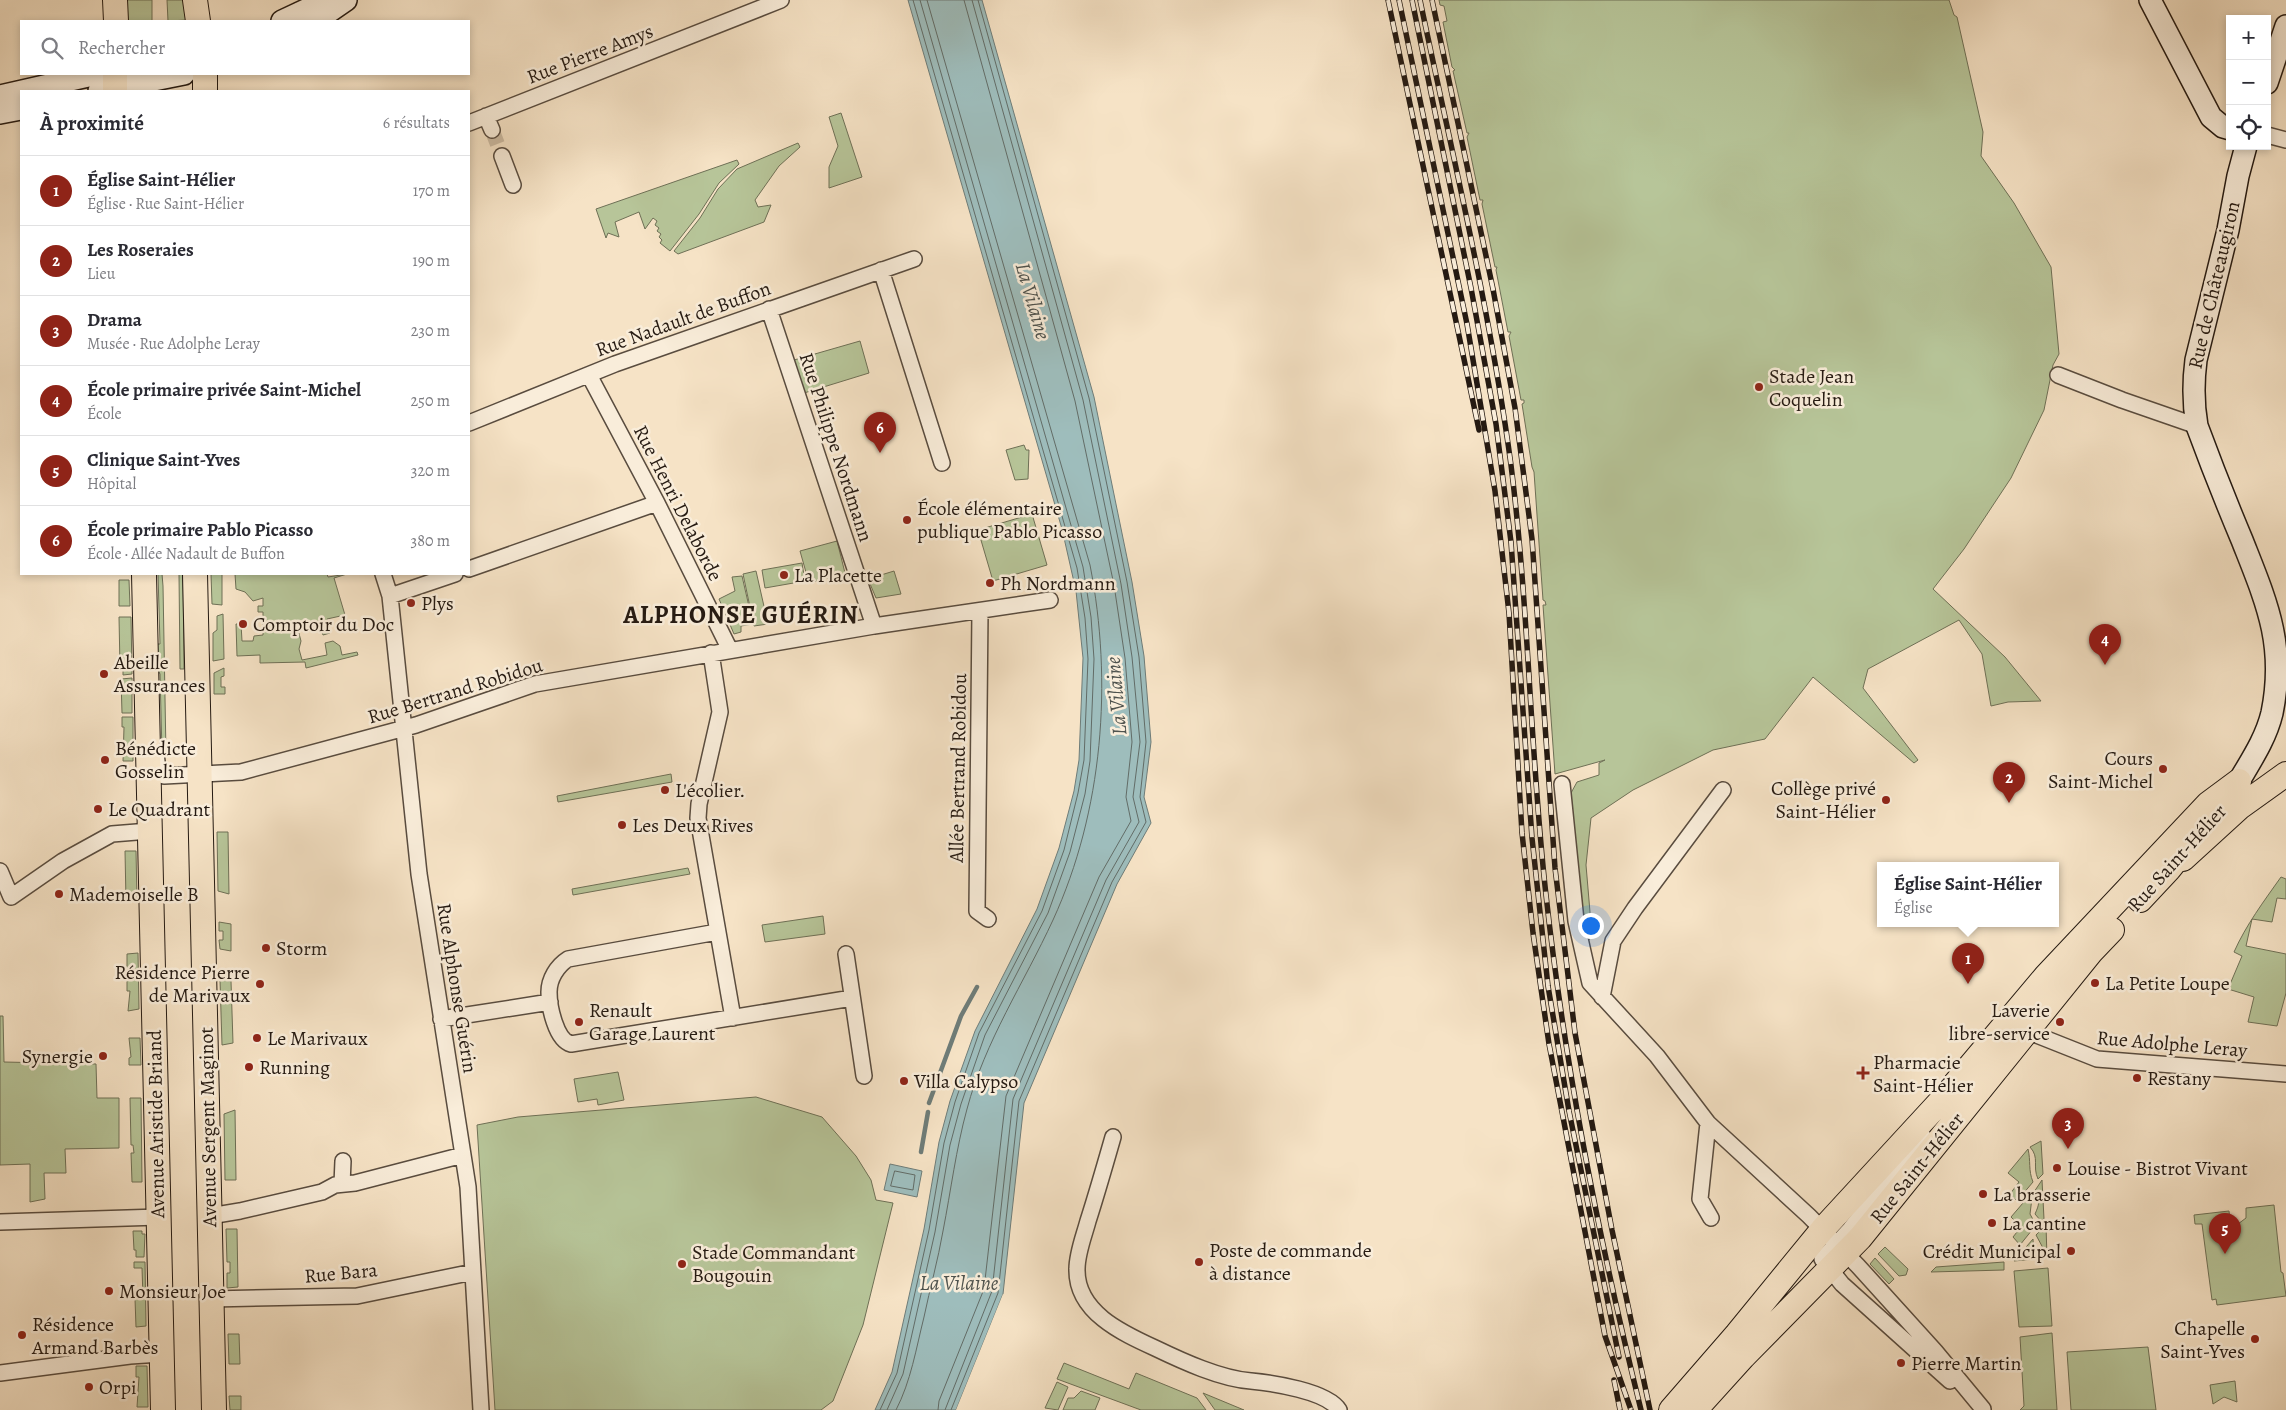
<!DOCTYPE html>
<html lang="fr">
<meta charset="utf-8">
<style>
:root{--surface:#fff;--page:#f2f2f3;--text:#2b2b33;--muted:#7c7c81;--line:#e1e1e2;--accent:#8f2418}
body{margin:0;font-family:Alegreya,serif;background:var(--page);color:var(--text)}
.controls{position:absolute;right:15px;top:15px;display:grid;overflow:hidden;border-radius:0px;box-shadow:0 2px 8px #0003}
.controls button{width:45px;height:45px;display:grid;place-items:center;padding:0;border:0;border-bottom:1px solid var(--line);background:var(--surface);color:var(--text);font:25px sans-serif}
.you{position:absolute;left:1590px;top:925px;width:18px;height:18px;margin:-12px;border:4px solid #fff;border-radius:50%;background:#1a73e8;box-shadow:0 0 0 8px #1a73e833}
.badge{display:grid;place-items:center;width:32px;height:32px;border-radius:50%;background:var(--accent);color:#fff;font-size:16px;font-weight:700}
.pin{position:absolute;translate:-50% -41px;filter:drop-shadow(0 1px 2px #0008)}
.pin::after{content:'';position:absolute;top:26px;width:18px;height:15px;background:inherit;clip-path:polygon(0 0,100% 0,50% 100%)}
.popup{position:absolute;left:1877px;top:862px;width:182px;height:65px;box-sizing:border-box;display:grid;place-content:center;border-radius:0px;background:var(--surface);filter:drop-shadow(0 1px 4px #0005);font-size:16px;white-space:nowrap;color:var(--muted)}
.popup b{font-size:19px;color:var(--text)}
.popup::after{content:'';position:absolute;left:50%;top:100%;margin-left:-10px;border:10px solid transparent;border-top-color:var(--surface)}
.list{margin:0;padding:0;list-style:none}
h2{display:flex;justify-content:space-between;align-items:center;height:65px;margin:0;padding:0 20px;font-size:21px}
h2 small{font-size:16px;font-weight:400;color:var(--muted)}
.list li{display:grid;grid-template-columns:32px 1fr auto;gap:15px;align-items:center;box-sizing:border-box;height:70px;padding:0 20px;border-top:1px solid var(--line)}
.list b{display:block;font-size:19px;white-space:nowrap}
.list p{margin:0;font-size:16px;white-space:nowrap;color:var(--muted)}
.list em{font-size:16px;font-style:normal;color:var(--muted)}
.icon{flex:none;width:28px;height:28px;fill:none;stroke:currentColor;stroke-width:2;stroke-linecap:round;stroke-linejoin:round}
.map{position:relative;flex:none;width:2286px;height:1410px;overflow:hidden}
.search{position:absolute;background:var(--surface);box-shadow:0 2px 8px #0003;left:20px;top:20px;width:450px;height:55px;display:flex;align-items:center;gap:12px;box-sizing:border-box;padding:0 18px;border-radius:0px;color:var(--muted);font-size:19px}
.panel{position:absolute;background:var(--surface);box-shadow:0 2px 8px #0003;left:20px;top:90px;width:450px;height:485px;border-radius:0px}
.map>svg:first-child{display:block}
.green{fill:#b7c599;stroke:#6e7056}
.water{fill:#9ebdbc;stroke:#6e7c78}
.pier{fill:#f6e3c6}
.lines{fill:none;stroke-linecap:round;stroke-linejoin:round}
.shore{stroke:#626c67;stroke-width:1}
.stream{stroke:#6e7c78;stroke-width:4.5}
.street-tunnel{stroke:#ccbba2;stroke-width:15;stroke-dasharray:15 8;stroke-linecap:butt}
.street-casing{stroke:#594c3f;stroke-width:18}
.secondary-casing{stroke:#251a12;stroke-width:24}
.primary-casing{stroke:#251a12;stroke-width:26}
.street{stroke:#f9edda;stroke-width:15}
.secondary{stroke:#f9edda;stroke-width:21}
.primary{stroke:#f6e3c6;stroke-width:24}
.rail-casing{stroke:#251a12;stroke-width:5.5}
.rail{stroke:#f9edda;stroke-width:4;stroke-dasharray:11;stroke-linecap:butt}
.poi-dot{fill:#8f2418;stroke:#f9edda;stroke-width:2}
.labels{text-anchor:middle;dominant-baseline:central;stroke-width:5;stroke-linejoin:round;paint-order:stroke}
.street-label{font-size:20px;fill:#251a12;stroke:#f9edda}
.poi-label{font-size:20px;fill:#251a12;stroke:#f9edda;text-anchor:start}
.water-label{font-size:21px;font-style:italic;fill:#4f534e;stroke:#f9edda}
.district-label{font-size:25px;font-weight:bold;letter-spacing:1px;fill:#251a12;stroke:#f9edda}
</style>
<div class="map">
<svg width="2286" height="1410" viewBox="0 0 2286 1410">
<rect width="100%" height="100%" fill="#f6e3c6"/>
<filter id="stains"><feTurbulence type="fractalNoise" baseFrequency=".004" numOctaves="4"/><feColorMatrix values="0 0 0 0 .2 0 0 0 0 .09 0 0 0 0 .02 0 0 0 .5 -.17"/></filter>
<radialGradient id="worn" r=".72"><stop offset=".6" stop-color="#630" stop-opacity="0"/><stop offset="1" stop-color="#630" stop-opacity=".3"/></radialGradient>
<path class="green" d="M124 0H152V21H125Z
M167 0H187L188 20 168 21Z
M1439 0H1949L1954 15 1957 17 1983 132 1981 156 2014 203 2051 267 2059 354 2053 365 2044 410 2011 478 1964 549 1933 589 2005 657 2041 701 2008 702 1991 706 1982 654 1959 620 1868 669 1863 688 1918 760 1914 763 1813 677 1765 739 1713 750 1633 790 1591 818 1586 865 1590 912 1589 940 1580 896 1571 793 1577 782 1599 775V763L1605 760 1555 774 1543 605H1546L1545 601 1543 600 1534 472 1532 467 1522 404 1524 403V400H1521L1509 336 1511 332H1508L1496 270 1497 267H1495L1482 204 1483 200H1480L1467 137 1469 133H1467L1453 71 1455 70 1452 67 1443 22 1447 21 1444 6 1440 5Z
M841 113 862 177 829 188V167L838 146 829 117Z
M798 143 800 147 779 166 755 200 758 207 771 205 764 222 678 254 674 251 700 218 718 189 737 169Z
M737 160 739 164 719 183 699 214 670 251 660 243 662 240 659 237 661 234 657 231 659 228 655 225 657 221 653 218 645 229 639 212 615 222 619 237 608 233 606 238 596 209Z
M860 341 869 373 804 393 794 360Z
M1024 445 1026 450H1029L1028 479 1015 480 1006 450Z
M1032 514 1047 565 993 581 978 530Z
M837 541 845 573 809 583 800 551Z
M802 563 805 581 765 588 762 570Z
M756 571 768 624 754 626 743 574Z
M894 571 901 594 876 598 868 579Z
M158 574H162L163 586 166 754 162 753 160 674 156 666 152 644H160Z
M179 574H183L184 669H180Z
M211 574H222V605L212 604Z
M235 574H327L328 577 347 574 334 578 345 615 327 619 330 633 323 635 318 621 297 626 301 641 299 649 302 660 327 655 325 643 333 641 340 646 342 655 357 652 358 655 306 668 305 662 260 663V655L237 656 236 624H241L242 641H253L254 636 263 635V612H258V606H263V598L253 601 245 592 236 589Z
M742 576 753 624 741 626V632L734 634 719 599 735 591 732 577Z
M119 580H129L130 606H119Z
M223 614 224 659 213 661V633L217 630V616Z
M119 617H131L132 674 123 675V668H120Z
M224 668V676L221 677V687H225V694H214V673Z
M132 678V713H122L121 679Z
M122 717H133V761H123L124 727H122Z
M671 774 672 782 558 802 557 796Z
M217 832H228L229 894 218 891Z
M125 851H136L137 900 126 901Z
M688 868 690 874 573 895 572 889Z
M2281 877 2286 879V899L2277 898 2272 922 2252 919 2246 946 2286 954V993L2277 1026 2248 1022 2254 997 2228 989 2242 956 2234 952C2246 925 2264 901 2281 877Z
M823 916 825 934 765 942 762 925Z
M219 922 231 924V951L220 949 219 940H223V931H219Z
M138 953 139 1009 128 1011 130 991H127V954Z
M220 980 231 981 233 1043 222 1045Z
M0 1016H3L4 1062 96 1064 97 1098H119V1148L65 1149 66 1173H44L45 1199 30 1202V1164L0 1165Z
M129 1038H140L141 1065H129V1058L131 1057Z
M618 1072 624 1100 598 1105 597 1099 578 1102 574 1079Z
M756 1097 822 1117 856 1156 871 1180 876 1200 893 1203 863 1325 833 1401 821 1410H495L477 1125 518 1117Z
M130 1098H141L142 1182H132L131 1153H134L133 1145H131Z
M235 1110 236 1180H225L224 1114Z
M2041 1141 2043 1174 2038 1179C2032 1166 2040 1158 2030 1147Z
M2028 1149C2031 1161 2028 1170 2033 1182L2017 1201 2010 1194 2019 1182 2008 1173Z
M2042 1180 2044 1219 2041 1221 2035 1214C2039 1205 2041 1200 2034 1192Z
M2029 1196 2032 1198 2030 1214 2036 1225 2020 1245 2013 1237 2021 1227 2011 1217Z
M2274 1205 2281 1272 2283 1273 2286 1296 2217 1305 2216 1299 2212 1300 2202 1224H2195L2194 1215 2229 1211 2230 1220 2238 1224 2246 1218V1208Z
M2046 1225 2047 1258 2039 1259 2043 1248 2036 1235Z
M226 1229H237L238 1287 227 1288V1273H230V1262H227Z
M133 1231H142V1234H145L144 1257H136V1250H134Z
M2033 1239 2034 1259 2014 1261Z
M1885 1247 1908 1269 1906 1275 1899 1276 1878 1254Z
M1875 1258 1894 1279 1889 1284 1870 1264Z
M134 1262H145L146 1326 136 1327 135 1299 143 1298 142 1268H134Z
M2004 1262V1270L1931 1272 1936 1267Z
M2048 1268 2052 1326 2019 1327 2014 1271Z
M2052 1333 2057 1410H2020L2024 1406 2020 1337Z
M228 1334H239L240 1364H229Z
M2148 1347 2156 1410H2071L2067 1352Z
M1064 1363 1129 1389 1136 1373 1197 1398 1206 1410H1141L1057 1379Z
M136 1366H147L148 1407H137L139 1377H136Z
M2235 1381 2237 1402 2224 1397 2213 1404 2210 1385Z
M1057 1382 1068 1387 1058 1410 1045 1408Z
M1081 1391 1100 1398 1095 1410H1063L1068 1398H1074Z
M1203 1393 1244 1410H1215Z
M229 1396H241V1410H230Z"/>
<path class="water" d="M908 0H982L1094 397 1132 582 1144 656 1151 742 1144 797 1151 823 1117 884 1024 1103 1003 1294 956 1410H875L892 1372 924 1229 939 1142 950 1101 975 1031 1037 909 1059 848 1074 791 1079 760 1083 658 1076 591 1062 529Z
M890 1164 922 1171 917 1197 884 1190Z"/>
<path class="pier" d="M1003 1294 1005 1295 958 1410H956Z"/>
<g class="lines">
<path class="shore" d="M895 1171 915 1175 913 1190 891 1186Z
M880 1410 897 1373 929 1230 944 1143 955 1102 979 1033 1042 911 1064 850 1078 793 1084 760 1088 659 1085 618 1077 568 913 0
M887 1410 903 1374 935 1232 950 1145 961 1104 985 1035 1048 913 1070 852 1085 794 1090 761 1094 659 1091 617 1083 567 920 0
M896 1410C911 1381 916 1349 924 1317 930 1288 938 1260 943 1231 951 1190 956 1149 967 1109 985 1041 1024 983 1053 920 1103 811 1113 682 1090 565L927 0
M938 1410 939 1401 984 1289 1006 1096 1099 877 1131 821 1126 797 1132 742 1125 658 1114 585 1075 401 964 0
M945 1410 992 1291 1013 1099 1106 880 1139 822 1133 797 1140 742 1132 657 1121 584 1083 400 972 0
M951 1410 998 1293 1019 1101 1112 882 1146 822 1140 797 1146 742 1139 657 1127 582 1089 398 978 0"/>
<path class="stream" d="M929 1103 961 1016 977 987
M921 1152 928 1112"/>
<path class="street-tunnel" d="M492 130 502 156"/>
<defs>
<path id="street" d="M486 116 492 130
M469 123 781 0
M2267 135 2286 140
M502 156 513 185
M881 270 942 463
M769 309 874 626
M589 375 657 503 730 650
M2058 375 2122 400 2197 426
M469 423 615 364 914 259
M469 569 657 503
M383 574 390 596 419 874 468 1187 481 1410
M390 596 455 574
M980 611 977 911 988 919
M711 653 720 712 699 804 698 818 733 1018
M156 754 158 769 164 776 241 772 416 725 535 684 874 626 1050 600
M1562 784 1576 921 1590 983 1657 1056 1708 1123 1809 1216 1858 1266 1935 1351 1983 1409
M0 871 11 897 63 861 112 834 149 831
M717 932 568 959C557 966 549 979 549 992 549 1007 556 1040 571 1044L852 998
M846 954 864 1076
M1602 997 1613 941 1635 908 1723 790
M441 1019 550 1002
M2022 1023 2039 1036 2097 1059 2286 1074
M1708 1123 1700 1199 1711 1218
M1923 1136 1850 1229 1822 1259 1842 1284 1950 1381
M1113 1137C1105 1165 1097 1193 1088 1221 1084 1236 1077 1253 1077 1269 1076 1312 1122 1333 1155 1348 1182 1361 1221 1379 1251 1381 1272 1383 1327 1391 1339 1410
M342 1184 343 1161
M210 1216 240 1211 322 1192 335 1185 355 1183 463 1155
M0 1222 159 1217
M211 1299 357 1296 473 1272
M0 1373 130 1356 161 1354"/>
<path id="secondary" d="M2150 0 2211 117 2223 127 2230 129
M317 20 346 0
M282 21 327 0
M2267 83 2286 26
M99 91 184 74
M0 96 97 74
M0 113 21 109
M2239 781C2252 759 2266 738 2272 713 2286 644 2266 601 2242 540 2226 502 2211 464 2197 426 2193 403 2193 383 2196 360L2228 230 2238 176 2246 146"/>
<path id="primary" d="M115 0 116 21
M195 0 198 21
M115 74V91
M205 74V91
M144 574 163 1410
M195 574 214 1410
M2183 859 2240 807 2286 774
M2140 900 2169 869 2190 843
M1671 1410 1737 1334 1822 1230 1939 1103 2046 976 2208 804 2239 781
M1695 1410 1743 1357 1860 1238 2091 952 2112 930"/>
</defs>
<use href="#street" class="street-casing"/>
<use href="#secondary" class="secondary-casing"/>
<use href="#primary" class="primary-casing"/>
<use href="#street" class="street"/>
<use href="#secondary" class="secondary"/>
<use href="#primary" class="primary"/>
<defs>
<path id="rail" d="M1388 0 1479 430
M1399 0 1467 324 1495 491 1509 613 1522 833 1533 933 1549 1044 1605 1336 1631 1410
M1412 0 1471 288 1496 424 1511 542 1532 838 1548 986 1569 1111 1619 1357
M1420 0C1452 154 1490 309 1511 465 1529 608 1530 752 1546 895 1565 1068 1599 1240 1641 1410
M1432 0 1493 289 1515 408 1532 539 1555 868 1575 1033 1612 1230 1650 1410
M1614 1380 1620 1410"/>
</defs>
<use href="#rail" class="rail-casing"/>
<use href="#rail" class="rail"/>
</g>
<g class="poi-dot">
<circle cx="1759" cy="387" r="5"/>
<circle cx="907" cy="520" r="5"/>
<circle cx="784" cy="575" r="5"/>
<circle cx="990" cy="583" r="5"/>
<circle cx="411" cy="603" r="5"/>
<circle cx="243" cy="624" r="5"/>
<circle cx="104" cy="674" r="5"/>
<circle cx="105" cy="760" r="5"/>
<circle cx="2163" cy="769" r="5"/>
<circle cx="665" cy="790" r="5"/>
<circle cx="1886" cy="800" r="5"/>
<circle cx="98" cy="809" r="5"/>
<circle cx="622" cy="825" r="5"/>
<circle cx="59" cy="894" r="5"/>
<circle cx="266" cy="948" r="5"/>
<circle cx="2095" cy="983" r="5"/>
<circle cx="260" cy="984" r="5"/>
<circle cx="579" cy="1022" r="5"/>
<circle cx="2060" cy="1022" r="5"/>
<circle cx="257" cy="1038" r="5"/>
<circle cx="103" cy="1056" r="5"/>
<circle cx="249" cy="1067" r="5"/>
<path d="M1860.5 1065.5h5v5h5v5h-5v5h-5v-5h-5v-5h5z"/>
<circle cx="2137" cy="1078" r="5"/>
<circle cx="904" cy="1081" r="5"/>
<circle cx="2057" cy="1168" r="5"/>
<circle cx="1983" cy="1194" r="5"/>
<circle cx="1992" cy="1223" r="5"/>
<circle cx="2071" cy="1251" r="5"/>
<circle cx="1199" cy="1262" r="5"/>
<circle cx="682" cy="1264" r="5"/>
<circle cx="109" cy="1291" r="5"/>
<circle cx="22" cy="1335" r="5"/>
<circle cx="2255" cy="1339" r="5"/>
<circle cx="1901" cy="1363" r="5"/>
<circle cx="89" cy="1387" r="5"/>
</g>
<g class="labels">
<g class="street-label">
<text transform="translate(590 54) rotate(-21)">Rue Pierre Amys</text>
<text transform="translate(2214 285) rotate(-77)">Rue de Châteaugiron</text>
<text transform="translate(683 319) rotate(-20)">Rue Nadault de Buffon</text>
<text transform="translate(836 447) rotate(72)">Rue Philippe Nordmann</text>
<text transform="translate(678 503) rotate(63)">Rue Henri Delaborde</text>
<text transform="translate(455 691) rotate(-17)">Rue Bertrand Robidou</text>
<text transform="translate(958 768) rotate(-89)">Allée Bertrand Robidou</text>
<text transform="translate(2177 858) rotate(-48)">Rue Saint-Hélier</text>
<text transform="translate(457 988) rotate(81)">Rue Alphonse Guérin</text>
<text transform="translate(2172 1044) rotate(5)">Rue Adolphe Leray</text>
<text transform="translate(156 1124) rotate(-91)">Avenue Aristide Briand</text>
<text transform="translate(208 1127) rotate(-91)">Avenue Sergent Maginot</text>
<text transform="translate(1917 1168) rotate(-51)">Rue Saint-Hélier</text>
<text transform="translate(341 1273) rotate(-5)">Rue Bara</text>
</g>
<g class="poi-label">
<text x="1769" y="376">Stade Jean<tspan x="1769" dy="23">Coquelin</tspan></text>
<text x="917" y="508">École élémentaire<tspan x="917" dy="23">publique Pablo Picasso</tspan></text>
<text x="794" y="575">La Placette</text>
<text x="1000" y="583">Ph Nordmann</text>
<text x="421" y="603">Plys</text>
<text x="253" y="624">Comptoir du Doc</text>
<text x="114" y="662">Abeille<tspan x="114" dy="23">Assurances</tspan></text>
<text x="115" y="748">Bénédicte<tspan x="115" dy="23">Gosselin</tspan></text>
<text x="2153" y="758" text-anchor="end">Cours<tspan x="2153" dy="23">Saint-Michel</tspan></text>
<text x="1876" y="788" text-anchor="end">Collège privé<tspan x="1876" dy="23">Saint-Hélier</tspan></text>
<text x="675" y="790">L'écolier.</text>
<text x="108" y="809">Le Quadrant</text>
<text x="632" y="825">Les Deux Rives</text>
<text x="69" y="894">Mademoiselle B</text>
<text x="276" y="948">Storm</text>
<text x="250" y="972" text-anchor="end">Résidence Pierre<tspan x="250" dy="23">de Marivaux</tspan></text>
<text x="2105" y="983">La Petite Loupe</text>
<text x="589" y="1010">Renault<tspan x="589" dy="23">Garage Laurent</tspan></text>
<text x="2050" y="1010" text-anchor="end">Laverie<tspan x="2050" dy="23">libre-service</tspan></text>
<text x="267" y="1038">Le Marivaux</text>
<text x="93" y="1056" text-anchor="end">Synergie</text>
<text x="1873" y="1062">Pharmacie<tspan x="1873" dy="23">Saint-Hélier</tspan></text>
<text x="259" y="1067">Running</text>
<text x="2147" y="1078">Restany</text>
<text x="914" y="1081">Villa Calypso</text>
<text x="2067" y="1168">Louise - Bistrot Vivant</text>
<text x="1993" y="1194">La brasserie</text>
<text x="2002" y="1223">La cantine</text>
<text x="1209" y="1250">Poste de commande<tspan x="1209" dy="23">à distance</tspan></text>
<text x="2061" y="1251" text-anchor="end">Crédit Municipal</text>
<text x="692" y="1252">Stade Commandant<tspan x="692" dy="23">Bougouin</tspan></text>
<text x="119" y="1291">Monsieur Joe</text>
<text x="32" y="1324">Résidence<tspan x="32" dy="23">Armand Barbès</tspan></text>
<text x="2245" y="1328" text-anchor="end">Chapelle<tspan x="2245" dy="23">Saint-Yves</tspan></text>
<text x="1911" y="1363">Pierre Martin</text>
<text x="99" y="1387">Orpi</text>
</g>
<g class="water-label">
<text transform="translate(1033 301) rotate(74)">La Vilaine</text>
<text transform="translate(1116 696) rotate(-95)">La Vilaine</text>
<text x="959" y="1283">La Vilaine</text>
</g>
<g class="district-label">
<text x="741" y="615">ALPHONSE GUÉRIN</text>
</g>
</g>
<rect width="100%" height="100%" filter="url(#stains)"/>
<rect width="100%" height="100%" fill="url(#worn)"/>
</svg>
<div class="controls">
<button>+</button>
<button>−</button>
<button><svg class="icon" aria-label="locate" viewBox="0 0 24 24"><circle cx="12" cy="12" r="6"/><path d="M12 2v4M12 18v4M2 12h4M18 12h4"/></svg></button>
</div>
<div class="you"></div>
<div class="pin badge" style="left:1968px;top:984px">1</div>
<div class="popup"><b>Église Saint-Hélier</b>Église</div>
<div class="pin badge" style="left:2009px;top:803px">2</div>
<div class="pin badge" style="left:2068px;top:1149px">3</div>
<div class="pin badge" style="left:2105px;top:665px">4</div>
<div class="pin badge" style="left:2225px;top:1254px">5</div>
<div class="pin badge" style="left:880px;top:453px">6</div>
<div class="search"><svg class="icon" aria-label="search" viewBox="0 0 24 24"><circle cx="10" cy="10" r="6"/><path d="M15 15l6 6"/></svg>Rechercher</div>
<section class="panel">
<h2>À proximité<small>6 résultats</small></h2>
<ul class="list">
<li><span class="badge">1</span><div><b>Église Saint-Hélier</b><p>Église · Rue Saint-Hélier</p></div><em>170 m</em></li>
<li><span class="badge">2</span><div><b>Les Roseraies</b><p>Lieu</p></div><em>190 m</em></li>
<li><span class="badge">3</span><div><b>Drama</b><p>Musée · Rue Adolphe Leray</p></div><em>230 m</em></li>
<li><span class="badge">4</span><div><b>École primaire privée Saint-Michel</b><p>École</p></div><em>250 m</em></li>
<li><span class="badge">5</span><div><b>Clinique Saint-Yves</b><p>Hôpital</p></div><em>320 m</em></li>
<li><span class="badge">6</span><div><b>École primaire Pablo Picasso</b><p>École · Allée Nadault de Buffon</p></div><em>380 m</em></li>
</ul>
</section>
</div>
